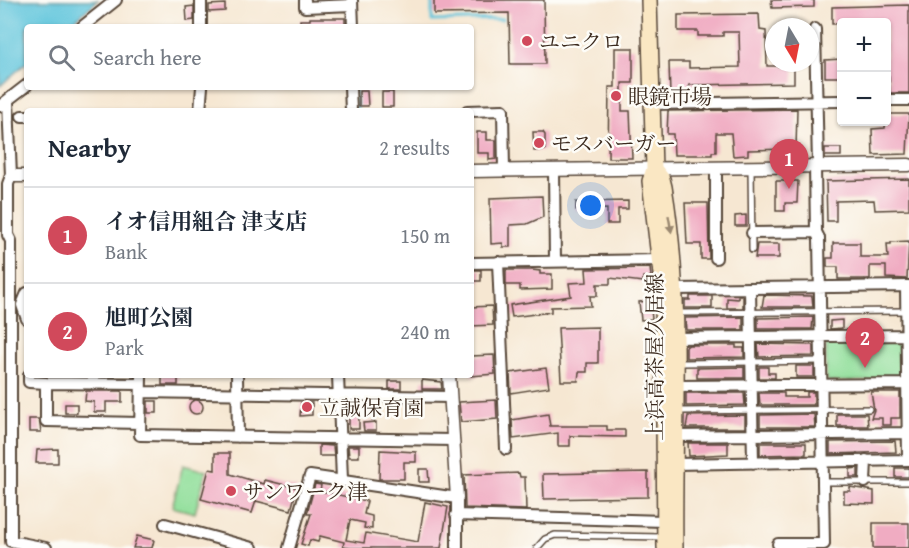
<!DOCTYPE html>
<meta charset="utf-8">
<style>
:root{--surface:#fff;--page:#f6f6f7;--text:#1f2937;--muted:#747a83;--line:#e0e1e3;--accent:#d1495b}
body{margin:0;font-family:"Gentium Book Plus","Noto Serif JP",serif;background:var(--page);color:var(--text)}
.controls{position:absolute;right:18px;top:18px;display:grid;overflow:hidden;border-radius:6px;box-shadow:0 2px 4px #0004}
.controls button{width:54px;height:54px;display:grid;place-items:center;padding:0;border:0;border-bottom:2px solid var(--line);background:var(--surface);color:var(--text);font:30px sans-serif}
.compass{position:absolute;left:765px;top:18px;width:54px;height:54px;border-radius:50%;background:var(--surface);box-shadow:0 2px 4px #0004;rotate:170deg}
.you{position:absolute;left:591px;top:206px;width:21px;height:21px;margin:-15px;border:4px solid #fff;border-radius:50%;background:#1a73e8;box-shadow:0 0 0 9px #1a73e833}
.badge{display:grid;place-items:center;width:39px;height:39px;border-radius:50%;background:var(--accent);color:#fff;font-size:20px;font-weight:700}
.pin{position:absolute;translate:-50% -50px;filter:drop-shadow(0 2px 3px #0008)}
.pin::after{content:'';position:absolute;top:32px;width:21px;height:18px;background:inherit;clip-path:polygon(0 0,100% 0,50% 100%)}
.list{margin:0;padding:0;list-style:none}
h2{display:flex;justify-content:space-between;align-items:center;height:78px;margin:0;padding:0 24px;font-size:26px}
h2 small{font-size:20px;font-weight:400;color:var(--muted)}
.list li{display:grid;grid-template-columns:39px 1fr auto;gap:18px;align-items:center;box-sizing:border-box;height:96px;padding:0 24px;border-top:2px solid var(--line)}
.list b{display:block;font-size:22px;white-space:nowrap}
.list p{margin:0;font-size:20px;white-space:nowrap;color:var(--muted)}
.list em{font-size:20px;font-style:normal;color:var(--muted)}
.icon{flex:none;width:33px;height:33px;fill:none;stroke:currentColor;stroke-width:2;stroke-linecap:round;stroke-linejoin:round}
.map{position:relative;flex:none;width:909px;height:548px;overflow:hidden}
.search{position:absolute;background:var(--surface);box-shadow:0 2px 4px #0004;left:24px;top:24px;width:450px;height:66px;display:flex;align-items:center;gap:15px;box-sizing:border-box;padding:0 21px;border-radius:6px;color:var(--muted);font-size:22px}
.panel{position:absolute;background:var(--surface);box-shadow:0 2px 4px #0004;left:24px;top:108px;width:450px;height:270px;border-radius:6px}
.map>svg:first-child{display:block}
.green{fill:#92df9b;stroke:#66845c;stroke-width:1.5}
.water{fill:#5fc5dc;stroke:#4d787d;stroke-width:1.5}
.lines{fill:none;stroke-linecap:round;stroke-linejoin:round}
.stream{stroke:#5fc5dc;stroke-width:3}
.building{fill:#f0acc2}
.service-casing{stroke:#574639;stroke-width:8}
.minor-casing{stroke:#574639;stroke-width:14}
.tertiary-casing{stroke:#574639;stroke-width:15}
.secondary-casing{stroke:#574639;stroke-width:18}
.service{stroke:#fff;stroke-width:5}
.minor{stroke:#fff;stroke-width:10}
.tertiary{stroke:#fff;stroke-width:12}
.secondary{stroke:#fae7c3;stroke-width:15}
.oneway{fill:#9a8870}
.poi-dot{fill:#d1495b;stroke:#fdfcf7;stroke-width:2}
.labels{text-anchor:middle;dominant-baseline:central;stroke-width:5;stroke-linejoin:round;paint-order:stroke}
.poi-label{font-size:21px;fill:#3b2a1e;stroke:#fdfcf7;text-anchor:start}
.street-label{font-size:21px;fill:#3b2a1e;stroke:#fdfcf7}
</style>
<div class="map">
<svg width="909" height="548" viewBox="0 0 909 548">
<rect width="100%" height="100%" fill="#fdfcf7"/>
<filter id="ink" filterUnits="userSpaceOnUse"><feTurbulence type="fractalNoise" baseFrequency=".0167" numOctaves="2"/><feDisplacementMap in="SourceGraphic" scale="12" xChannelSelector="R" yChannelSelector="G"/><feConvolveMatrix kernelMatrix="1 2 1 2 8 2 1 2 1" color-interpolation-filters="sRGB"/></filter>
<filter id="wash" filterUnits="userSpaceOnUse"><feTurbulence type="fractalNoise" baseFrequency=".008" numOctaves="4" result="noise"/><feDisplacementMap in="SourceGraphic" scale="24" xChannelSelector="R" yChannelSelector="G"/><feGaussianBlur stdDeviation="1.35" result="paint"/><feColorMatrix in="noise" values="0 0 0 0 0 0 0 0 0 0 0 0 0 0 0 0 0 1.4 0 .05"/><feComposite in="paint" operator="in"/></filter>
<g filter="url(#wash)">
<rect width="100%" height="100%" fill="#f6e7d2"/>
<path class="green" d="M904 338V380L829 382 826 378V342L829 339Z
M183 465 206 471 195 513 172 507Z"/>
<path class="water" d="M0 0H98L67 27H27V62L0 86Z"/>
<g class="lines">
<path class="stream" d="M432 0V21L503 19
M355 87 357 111"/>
</g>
<g id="blocks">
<path class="building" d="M434 0H544L545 64H510L509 13 434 14Z
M771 0H814V7L772 8Z
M225 4V11L209 12V5Z
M909 5V93H890L889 76H886V22L832 24V7Z
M194 6V20L187 21 186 7Z
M759 14 760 30 766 31 767 66H794V83L689 85V96H670L669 62H689V68L740 67 739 32H723V36H698V31H678V15Z
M310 18H345V27H300V20H310Z
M615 48H633V83H622V111H630L632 158H608L609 87H615Z
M842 59V77H825V60Z
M359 91H367L368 106H359Z
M382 92H393V107H382Z
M797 109 796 149 748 150V155L733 156 731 133H716V152H712V155H674L673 134H667L668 111Z
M886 114H909L907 154 873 155 872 129 885 128Z
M477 132H487V140H496V159L489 160V153H477Z
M533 132H543L545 135V150L534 151Z
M825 148H841V156H825Z
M909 179V209L875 210 874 200 836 201V221H827L826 181Z
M776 181H798L797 203H785V211H776Z
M542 196 543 217 527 224 510 225V247H503V243L491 244 490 198Z
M628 201V209H618V224H607V209L576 210V202Z
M685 203H708L709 259H701V244H687Z
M746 215V226H735V216Z
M909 241 907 279 886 278V266H870V279H838V267H827V258H833V243H860V257H888L887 244H891V242Z
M757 244H779V258H755Z
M650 268 651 277H643V282L610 278V284H597V296H590L591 306 551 307V312L512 317 510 305 571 296 569 283 587 282 586 269Z
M471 270H481V281H471Z
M506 270H532L540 271V274H552V289L520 290V285H506Z
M764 295 812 296 813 307H762Z
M690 296H712V308H685V300H690Z
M738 296H743V308H727V298L738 299Z
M650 301 652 319 641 320 639 302Z
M492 306 493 325 471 326V307Z
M743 317V330H686L685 318Z
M813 317 812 329H758V318Z
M842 320V328L830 329V321Z
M598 327V363H587V372H579L578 381H561L558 328Z
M758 344 813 345V356L759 357Z
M689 345H736V348H744V357L686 358V347Z
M494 355 495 374 471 376V356Z
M796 366H814V377H796Z
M744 367V378H697V368Z
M759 367H768V373H775V378H759Z
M546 368 549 387 511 393 510 373Z
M162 375H178V385H162Z
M422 380 441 382 442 389H422Z
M389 381H401V389H389Z
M86 391H122V402H106V412H94V402L85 401Z
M807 392H814V405H760L759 393H784V397H807Z
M871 392H900V418H891V425H882V418H871L874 410Z
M686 393H744L745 405 686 406Z
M496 400 497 419 461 422 459 402Z
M189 407a7 7 0 1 1 14 0a7 7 0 1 1-14 0Z
M148 401H157V413H148Z
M301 403H312V415L300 416Z
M349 403H359V429H349Z
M65 404H77V413H65Z
M548 414 550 426H607V430H625V437L570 436V446H558V433L513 439 512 420Z
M814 414 815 427H760V415Z
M837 414H867L868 426H837Z
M745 415V428H686L688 416Z
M29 419H39L41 432H29Z
M376 422V431H364L363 423Z
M895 441 896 452 830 454V442Z
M688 443H728V454L689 456Z
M760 443H806V454L760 455Z
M319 445 333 446 334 456H319Z
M348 446H359V457H349Z
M58 449V463H36L37 450Z
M380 450 416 452V462H404V479H379Z
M215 453H230V474L264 484 265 480 297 488 291 510 256 501 252 513 201 499 209 469 215 470Z
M858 468V477H850V469Z
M895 468H909V477H895Z
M419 469H428L429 482H419Z
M648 472V497L544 499 543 474Z
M519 473 520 477H525L526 510 465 508 464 475Z
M315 484 321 485 320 491 367 501 364 514 372 516V529L364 528 365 523 350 520 346 540 364 543 366 533 418 542 425 502 448 507 441 548H351L343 547 344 542 320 536 318 542 310 540 308 546 301 544 311 514H307Z
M850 487 874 491V504L844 503V491H850Z
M873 523H909V548H873Z
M137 536 154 540 152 548H133Z"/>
</g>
</g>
<g filter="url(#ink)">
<use href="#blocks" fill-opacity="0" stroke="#574639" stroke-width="1.5"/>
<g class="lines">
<defs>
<path id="service" d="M751 168 752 250
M681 313 907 311
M682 363 821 361
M682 411 869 409
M824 482H909
M537 548 545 539 555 535 662 537"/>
<path id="minor" d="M201 0V27
M305 0V7L352 5
M352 0 353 27
M82 27 116 0
M815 29 818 166
M350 87 351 111
M886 100H909
M8 101 11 176 8 184V235L11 241V541L46 548
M652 104 842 101
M0 106 27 85
M200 111 202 87
M467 111 503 110 504 171
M22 116H27
M716 168V258
M554 170 555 261
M752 233 816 232
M498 262 506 449
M471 263 661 260
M906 286 908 460
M750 288 753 463
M675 289 909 286
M27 293 22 305 27 319
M676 338 909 335
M29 375V382L46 383V421L140 423
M141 375 140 435 453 440
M237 375 238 437
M338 375 342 480
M46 383 140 384
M676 386 909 384
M141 392 450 397
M676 436 909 433
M675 464 909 460
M865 482 866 460
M456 515 664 521
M165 524 252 548
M778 544H824L819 238 816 232 815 166
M289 548 310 476 457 498V548"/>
<path id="tertiary" d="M471 171 909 165
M11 176H27
M449 375 457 498"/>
<path id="secondary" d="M649 0 654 169 650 181 663 291 665 548
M654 169 662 179 664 187C684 306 673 428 675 548"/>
</defs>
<use href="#service" class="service-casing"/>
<use href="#minor" class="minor-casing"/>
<use href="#tertiary" class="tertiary-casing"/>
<use href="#secondary" class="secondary-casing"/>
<use href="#service" class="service"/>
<use href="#minor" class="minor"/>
<use href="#tertiary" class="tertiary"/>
<use href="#secondary" class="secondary"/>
</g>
<defs><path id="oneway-solid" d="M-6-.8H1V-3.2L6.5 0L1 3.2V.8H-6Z" transform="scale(1.5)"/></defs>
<use class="oneway" href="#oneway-solid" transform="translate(670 224) rotate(80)"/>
</g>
<g class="poi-dot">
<circle cx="527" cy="41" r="6"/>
<circle cx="616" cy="96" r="6"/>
<circle cx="539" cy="143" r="6"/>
<circle cx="307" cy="407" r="6"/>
<circle cx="231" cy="491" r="6"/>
</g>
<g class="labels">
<g class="poi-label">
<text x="539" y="41">ユニクロ</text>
<text x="628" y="96">眼鏡市場</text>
<text x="551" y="143">モスバーガー</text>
<text x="319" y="407">立誠保育園</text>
<text x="243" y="491">サンワーク津</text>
</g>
<g class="street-label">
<text transform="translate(654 357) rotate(-90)">上浜高茶屋久居線</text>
</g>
</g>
</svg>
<div class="controls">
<button>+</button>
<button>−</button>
</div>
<svg class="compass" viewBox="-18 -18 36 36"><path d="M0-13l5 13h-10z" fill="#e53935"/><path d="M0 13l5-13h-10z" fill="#747a83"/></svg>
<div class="you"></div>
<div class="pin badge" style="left:789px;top:189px">1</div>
<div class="pin badge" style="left:865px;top:368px">2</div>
<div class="search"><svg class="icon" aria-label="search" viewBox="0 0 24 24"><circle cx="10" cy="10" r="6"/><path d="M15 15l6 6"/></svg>Search here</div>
<section class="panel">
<h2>Nearby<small>2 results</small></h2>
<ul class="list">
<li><span class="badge">1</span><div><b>イオ信用組合 津支店</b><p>Bank</p></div><em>150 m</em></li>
<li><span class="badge">2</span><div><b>旭町公園</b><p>Park</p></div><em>240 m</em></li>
</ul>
</section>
</div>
